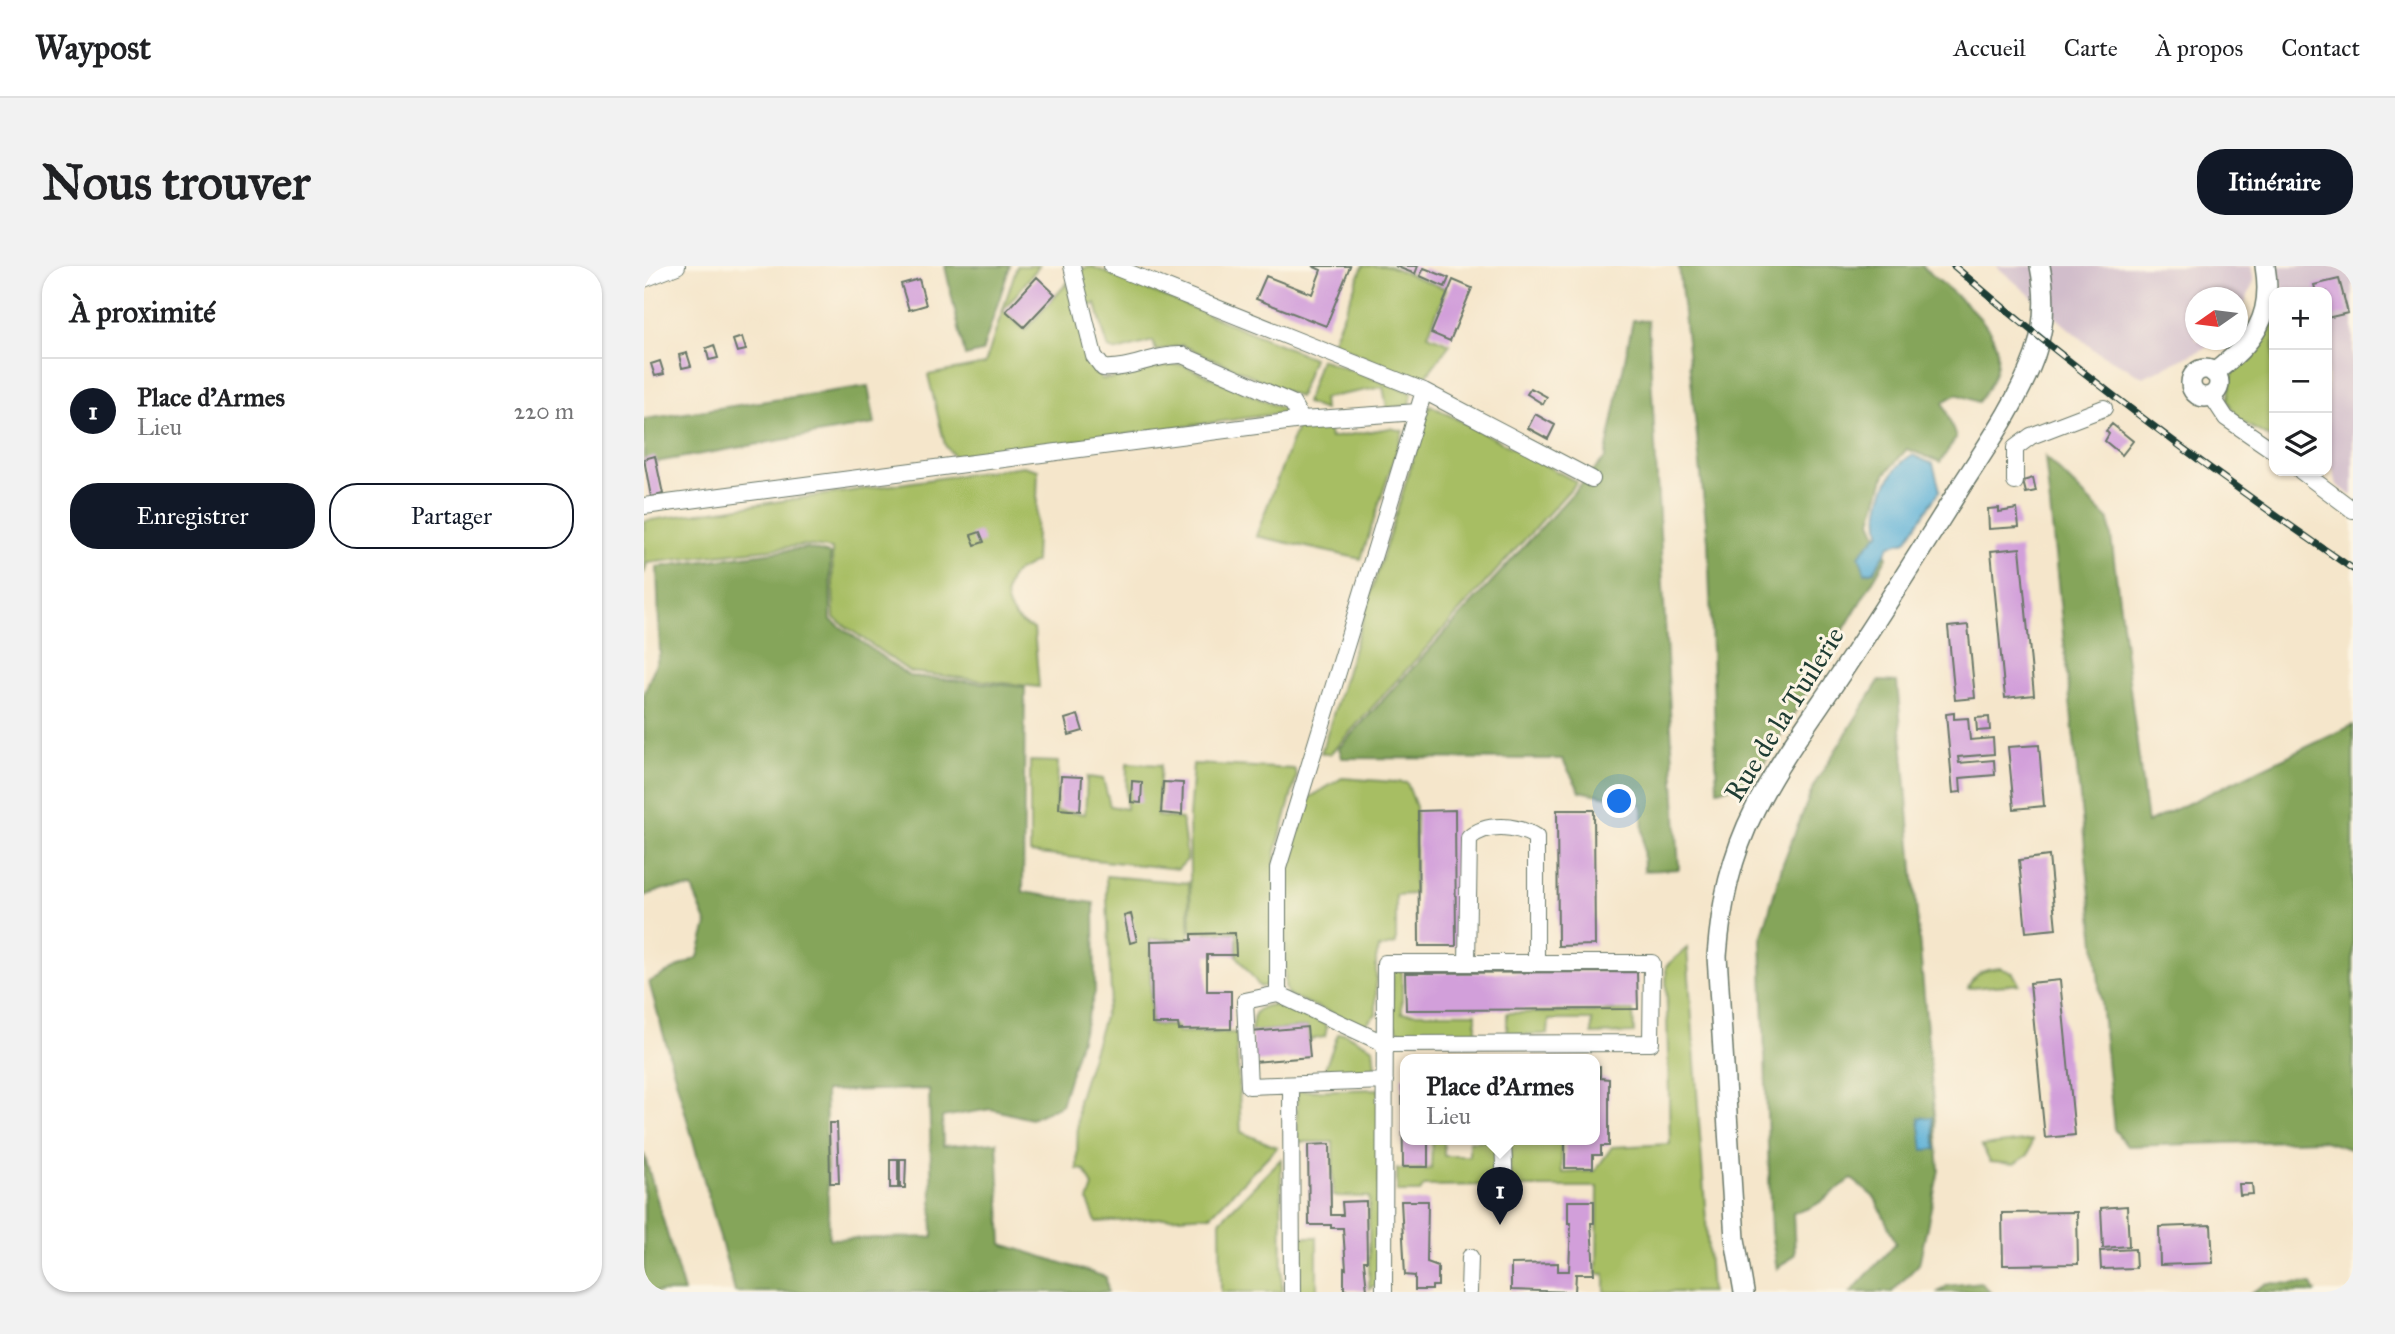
<!DOCTYPE html>
<html lang="fr">
<meta charset="utf-8">
<style>
:root{--surface:#fff;--page:#f2f2f2;--text:#202124;--muted:#757577;--line:#e0e0e0;--accent:#111827}
body{margin:0;font-family:"IM FELL Great Primer",serif;background:var(--page);color:var(--text)}
.controls{position:absolute;right:21px;top:21px;display:grid;overflow:hidden;border-radius:14px;box-shadow:0 2px 5px #0004}
.controls button{width:63px;height:63px;display:grid;place-items:center;padding:0;border:0;border-bottom:2px solid var(--line);background:var(--surface);color:var(--text);font:35px sans-serif}
.compass{position:absolute;left:1541px;top:21px;width:63px;height:63px;border-radius:50%;background:var(--surface);box-shadow:0 2px 5px #0004;rotate:256deg}
.you{position:absolute;left:976px;top:536px;width:24px;height:24px;margin:-18px;border:5px solid #fff;border-radius:50%;background:#1a73e8;box-shadow:0 0 0 10px #1a73e833}
.badge{display:grid;place-items:center;width:46px;height:46px;border-radius:50%;background:var(--accent);color:#fff;font-size:23px;font-weight:700}
.pin{position:absolute;translate:-50% -58px;filter:drop-shadow(0 2px 4px #0008)}
.pin::after{content:'';position:absolute;top:37px;width:24px;height:21px;background:inherit;clip-path:polygon(0 0,100% 0,50% 100%)}
.popup{position:absolute;left:756px;top:788px;width:200px;height:91px;box-sizing:border-box;display:grid;place-content:center;border-radius:14px;background:var(--surface);filter:drop-shadow(0 2px 5px #0005);font-size:23px;white-space:nowrap;color:var(--muted)}
.popup b{font-size:26px;color:var(--text)}
.popup::after{content:'';position:absolute;left:50%;top:100%;margin-left:-14px;border:14px solid transparent;border-top-color:var(--surface)}
.list{margin:0;padding:0;list-style:none}
h2{display:flex;justify-content:space-between;align-items:center;height:91px;margin:0;padding:0 28px;font-size:30px}
h2 small{font-size:23px;font-weight:400;color:var(--muted)}
.list li{display:grid;grid-template-columns:46px 1fr auto;gap:21px;align-items:center;box-sizing:border-box;height:105px;padding:0 28px;border-top:2px solid var(--line)}
.list b{display:block;font-size:26px;white-space:nowrap}
.list p{margin:0;font-size:23px;white-space:nowrap;color:var(--muted)}
.list em{font-size:23px;font-style:normal;color:var(--muted)}
.actions{display:flex;gap:14px;padding:21px 28px}
.actions a{flex:1;padding:16px 0;border:2px solid var(--accent);border-radius:28px;text-align:center;font-size:24px;color:var(--accent)}
.actions .main{background:var(--accent);color:#fff}
.icon{flex:none;width:38px;height:38px;fill:none;stroke:currentColor;stroke-width:2;stroke-linecap:round;stroke-linejoin:round}
.map{position:relative;flex:none;width:1709px;height:1026px;overflow:hidden;border-radius:28px}
header{display:flex;align-items:center;gap:42px;box-sizing:border-box;height:98px;padding:0 35px;background:var(--surface);border-bottom:2px solid var(--line)}
header strong{font-size:33px}
nav{display:flex;gap:38px;margin-inline-start:auto;font-size:24px}
.intro{display:flex;align-items:center;justify-content:space-between;box-sizing:border-box;height:168px;padding:0 42px}
h1{margin:0;font-size:49px}
.button{padding:18px 32px;border-radius:28px;background:var(--accent);color:#fff;font-size:24px;font-weight:700}
main{display:flex;gap:42px;padding:0 42px}
aside{flex:1;background:var(--surface);border-radius:28px;box-shadow:0 2px 5px #0004}
.map>svg:first-child{display:block}
.industrial{fill:#d1bdcb}
.green{fill:#a7be64;stroke:#637e4c;stroke-width:2}
.forest{fill:#85a55a;stroke:#527147;stroke-width:2;fill-rule:evenodd}
.water{fill:#5bb0d7;stroke:#3d7686;stroke-width:2}
.building{fill:#d29fda}
.lines{fill:none;stroke-linecap:round;stroke-linejoin:round}
.minor-casing{stroke:#6a7869;stroke-width:18}
.tertiary-casing{stroke:#6a7869;stroke-width:22}
.minor{stroke:#fff;stroke-width:16}
.tertiary{stroke:#fff;stroke-width:19}
.rail-casing{stroke:#1f3d34;stroke-width:7}
.rail{stroke:#fcf5e5;stroke-width:4.5;stroke-dasharray:13;stroke-linecap:butt}
.labels{text-anchor:middle;dominant-baseline:central;stroke-width:6;stroke-linejoin:round;paint-order:stroke}
.street-label{font-size:28px;fill:#1f3d34;stroke:#fcf5e5}
</style>
<header>
<strong>Waypost</strong>
<nav><a>Accueil</a><a>Carte</a><a>À propos</a><a>Contact</a></nav>
</header>
<div class="intro"><h1>Nous trouver</h1><a class="button">Itinéraire</a></div>
<main>
<aside>
<h2>À proximité<small></small></h2>
<ul class="list">
<li><span class="badge">1</span><div><b>Place d'Armes</b><p>Lieu</p></div><em>220 m</em></li>
</ul>
<div class="actions"><a class="main">Enregistrer</a><a>Partager</a></div>
</aside>
<div class="map">
<svg width="1709" height="1026" viewBox="0 0 1709 1026">
<rect width="100%" height="100%" fill="#fcf5e5"/>
<filter id="ink" filterUnits="userSpaceOnUse"><feTurbulence type="fractalNoise" baseFrequency=".0143" numOctaves="2"/><feDisplacementMap in="SourceGraphic" scale="14" xChannelSelector="R" yChannelSelector="G"/><feConvolveMatrix kernelMatrix="1 2 1 2 8 2 1 2 1" color-interpolation-filters="sRGB"/></filter>
<filter id="wash" filterUnits="userSpaceOnUse"><feTurbulence type="fractalNoise" baseFrequency=".00686" numOctaves="4" result="noise"/><feDisplacementMap in="SourceGraphic" scale="28" xChannelSelector="R" yChannelSelector="G"/><feGaussianBlur stdDeviation="1.57" result="paint"/><feColorMatrix in="noise" values="0 0 0 0 0 0 0 0 0 0 0 0 0 0 0 0 0 1.4 0 .05"/><feComposite in="paint" operator="in"/></filter>
<g filter="url(#wash)">
<rect width="100%" height="100%" fill="#f5e6cb"/>
<path class="industrial" d="M1352 0H1607L1610 15 1594 54V32H1552V74H1579L1499 111 1450 84Z
M1632 0H1709V230L1693 219 1683 181V26H1640Z"/>
<path class="green" d="M373 0H395L359 45 381 64 423 17 446 96 458 113C485 114 511 97 539 99L646 146 311 192 301 179 284 109 341 98Z
M719 0H745L802 23 784 69 806 78 776 118 688 76Z
M449 1 669 92 655 131 538 79 512 85 509 75 473 85 464 82 452 38 444 40 436 8 440 2Z
M1630 39V174L1595 154 1583 134 1589 107 1624 65Z
M676 93 768 127 766 139 743 142 739 121 679 132 680 144 662 137Z
M786 139 933 216 686 488 677 487Z
M683 156 686 172 746 162 759 165 717 293 612 270 653 161Z
M379 200 394 204 391 296C382 301 369 305 365 316 356 337 371 357 390 363L395 421 266 406 190 352 188 283 162 279 3 297 0 308V255Z
M386 495 414 496 412 545 441 548 443 511 459 513 466 540 482 543 483 497 517 499 513 550 538 553 543 594 534 603 386 587Z
M549 498 650 503 653 509 631 589 630 707 625 719 616 721 593 690V666H547L545 551Z
M698 512 763 517 772 541 770 628 752 629V678L735 682 732 693V748L719 760 644 729 641 721 642 603 660 535Z
M462 610 545 617V673H506L507 759 532 760 533 766 592 767 597 866 633 881 567 949 452 956 444 935 449 920 441 904 433 903 434 835 467 728Z
M1043 682 1067 1026H961V1008H953L954 921H871L866 916V873H917L918 907 951 905 968 881 1026 878 1022 700Z
M1356 702 1369 707 1375 718 1324 722C1331 706 1339 704 1356 702Z
M749 705H758V747H832V768L758 769 748 756Z
M628 739 638 740 679 757 683 761 681 771 664 774 663 761 607 766C609 749 610 741 628 739Z
M989 745 990 767 948 768V754H905L904 768 863 769V747Z
M700 767 729 782 731 801 724 808 686 810 680 805 694 768Z
M735 823V1016L725 1023V931L689 930V876H653V825Z
M788 874 800 875V890H825V875H855V913L850 919 780 920 776 926H753V903H787Z
M1388 874 1384 889 1370 898 1346 896 1338 880Z
M637 893 638 1026H577L576 955Z
M654 971H673V1026H654Z"/>
<path class="forest" d="M301 0H366L338 86 321 90Z
M1035 0H1278C1322 41 1386 73 1334 136L1313 128 1299 136 1312 172 1296 196 1263 183 1241 208 1227 255 1243 291 1109 516 1073 524 1064 275Z
M989 54 1004 55 1035 603 1000 605 998 538 936 525 918 493 698 492 695 482 961 192Z
M224 120 231 158 0 198V153Z
M1401 191 1465 254 1503 557 1709 459V884L1677 874 1483 880 1470 863Z
M163 282 186 288 187 354 265 410 381 421 379 626 450 637 451 726 417 839 387 853 347 843 298 851 299 880 353 876 358 978 462 1011 464 1026H91L5 716 54 691 63 658 48 622 20 623 0 630V428L16 387 13 301ZM285 823 289 971 185 973 181 825Z
M1235 415 1253 416 1295 904 1275 998 1248 1026H1207L1252 977 1231 932 1208 913C1182 929 1181 939 1149 947L1151 988 1133 1003 1127 966 1117 673 1139 597 1170 519Z
M0 888 40 1026H0Z
M1336 1016 1346 1026H1294L1303 1020Z
M1623 1017 1668 1018 1672 1026H1608Z"/>
<path class="water" d="M1268 189 1289 198 1296 224 1262 275 1246 279 1230 305 1221 307 1215 289 1236 266C1230 239 1244 203 1268 189Z
M1288 851 1292 883 1279 884 1275 852Z"/>
<g id="blocks">
<path class="building" d="M668 0H706L682 60 612 33 622 10 668 28 677 4Z
M751 0H774L771 8Z
M780 2 805 12 801 21 776 10Z
M393 11 411 28 380 61 362 45Z
M275 13 282 39 265 44 257 18Z
M1695 13 1704 47 1683 52V26H1672L1670 19Z
M809 14 828 22 806 75 787 67Z
M98 71 102 84 93 86 89 74Z
M70 79 74 92 65 94 62 82Z
M43 87 47 100 38 102 35 89Z
M16 95 20 108 11 110 7 98Z
M887 122 903 131 899 138 883 128Z
M891 148 911 159 904 173 884 162Z
M1468 158 1489 175 1478 189 1461 175 1465 168 1462 165Z
M11 190 19 228 7 231 0 193Z
M1389 212 1392 225 1382 227 1379 215Z
M1355 242V246L1373 243 1375 261 1345 263 1344 243Z
M336 266 340 276 331 279 327 269Z
M1376 282 1390 429 1361 432 1347 285Z
M1324 359 1331 432 1311 434 1304 361Z
M1310 447V453L1324 452 1326 474 1349 472 1350 488 1314 491 1315 497 1350 494 1351 509 1316 512 1317 526 1309 527 1302 448Z
M434 449 439 465 425 469 421 453Z
M1345 451 1346 464 1333 465 1332 452Z
M1395 479 1400 540 1370 543 1364 481Z
M417 510 438 511 436 545 415 543Z
M488 515 498 516 497 537 487 536Z
M519 516 539 517 538 549 517 547Z
M811 544 812 680H775L774 545Z
M913 544H950L951 679 914 680Z
M1405 590 1412 663 1382 666 1375 594Z
M487 648 493 675 486 677 480 650Z
M591 667 592 689H563V725H587V763L535 764 534 758H508L507 675 548 674V668Z
M993 706 994 743 762 744 761 707Z
M1416 714 1431 869 1401 872 1386 717Z
M663 761 666 791 610 796 607 766Z
M950 801H956V812L965 813V880H957V889H949V902H921V873H950Z
M758 811H762V873H784V901H759Z
M185 857H193L195 917H186Z
M686 878 687 949H699L698 936 722 935 723 995H720L723 1024H700V1002L702 1003 699 962H687V959H665L664 879Z
M246 893H254V922H246Z
M256 893H262L261 922H256Z
M1595 918H1608L1609 928 1596 929Z
M757 935H784L783 996 794 1000V1020H788V1024H771V1010L761 1009Z
M924 935H950V957H947L950 1008H932L931 1026 867 1024V998L914 997V1005H925L927 957H924Z
M1483 940 1485 980 1459 982 1457 942Z
M1433 946 1434 998 1359 999 1358 947Z
M1567 959 1569 997 1516 999 1515 961Z
M1491 983 1492 1002 1457 1003 1456 985Z"/>
</g>
</g>
<g filter="url(#ink)">
<use href="#blocks" fill-opacity="0" stroke="#6a7869" stroke-width="2"/>
<g class="lines">
<defs>
<path id="minor" d="M428 0 450 90 459 102C487 104 510 88 538 89L648 137 658 154
M468 0 780 125 948 213
M0 13 33 0
M1567 129 1582 152 1630 185
M1371 182 1387 170 1460 142
M1371 182V216
M1657 205 1709 244
M0 240 658 154 774 146
M823 697 825 572C843 556 872 559 892 571V697
M634 728 601 735 605 820 741 815
M647 819 648 1026
M859 873 861 927
M740 1026C740 916 741 806 741 697H1008L1007 777 741 778 634 728V602L780 125
M825 1026 826 991"/>
<path id="tertiary" d="M1547 117a14 14 0 1 1 28 0a14 14 0 1 1-28 0Z
M1570 107C1609 76 1630 53 1621 0
M1100 1026 1091 973 1073 690C1077 638 1087 590 1111 543 1136 493 1171 447 1202 400 1241 342 1278 282 1316 222 1343 180 1374 136 1391 89 1401 60 1402 30 1396 0"/>
</defs>
<use href="#minor" class="minor-casing"/>
<use href="#tertiary" class="tertiary-casing"/>
<use href="#minor" class="minor"/>
<use href="#tertiary" class="tertiary"/>
<defs>
<path id="rail" d="M1310 0C1437 109 1571 209 1709 303"/>
</defs>
<use href="#rail" class="rail-casing"/>
<use href="#rail" class="rail"/>
</g>
</g>
<g class="labels">
<g class="street-label">
<text transform="translate(1140 448) rotate(-58)">Rue de la Tuilerie</text>
</g>
</g>
</svg>
<div class="controls">
<button>+</button>
<button>−</button>
<button><svg class="icon" aria-label="layers" viewBox="0 0 24 24"><path d="M12 4l9 5-9 5-9-5zM3 14l9 5 9-5"/></svg></button>
</div>
<svg class="compass" viewBox="-18 -18 36 36"><path d="M0-13l5 13h-10z" fill="#e53935"/><path d="M0 13l5-13h-10z" fill="#757577"/></svg>
<div class="you"></div>
<div class="pin badge" style="left:856px;top:959px">1</div>
<div class="popup"><b>Place d'Armes</b>Lieu</div>
</div>
</main>
